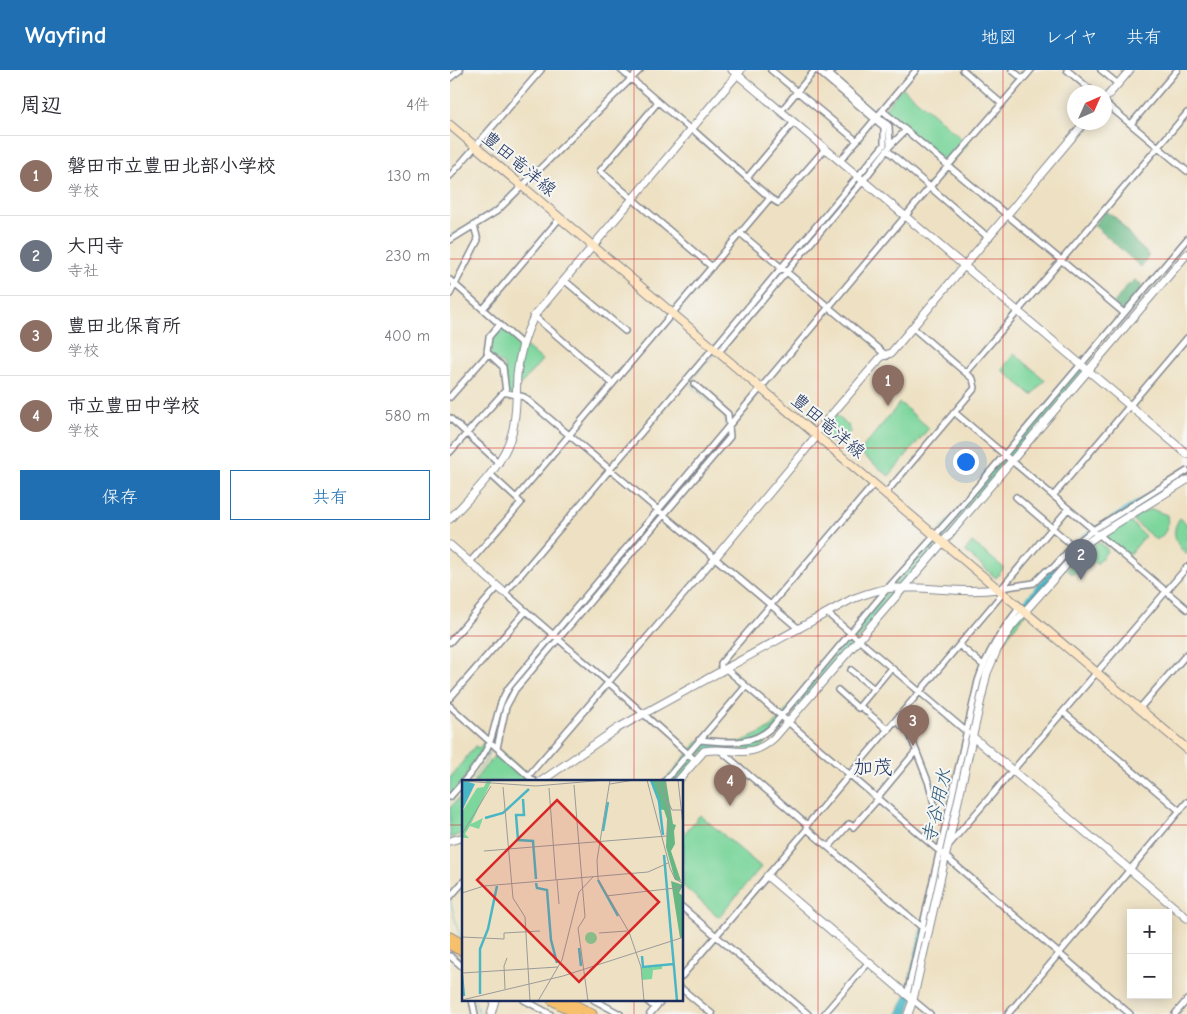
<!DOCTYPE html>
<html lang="ja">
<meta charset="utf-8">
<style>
:root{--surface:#fff;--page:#f2f2f3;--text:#2b2b33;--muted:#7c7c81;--line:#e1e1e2;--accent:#1f6fb2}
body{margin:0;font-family:"Comic Neue","Klee One",sans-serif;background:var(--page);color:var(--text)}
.controls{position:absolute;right:15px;bottom:15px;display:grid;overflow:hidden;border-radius:0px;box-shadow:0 2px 12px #0003}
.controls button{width:45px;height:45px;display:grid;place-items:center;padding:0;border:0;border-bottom:1px solid var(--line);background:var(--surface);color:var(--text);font:25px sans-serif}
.compass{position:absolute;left:617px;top:15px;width:45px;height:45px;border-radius:50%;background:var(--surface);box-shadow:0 2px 12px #0003;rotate:45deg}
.you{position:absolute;left:515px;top:391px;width:18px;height:18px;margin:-12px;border:4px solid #fff;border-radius:50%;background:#1a73e8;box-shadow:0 0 0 8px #1a73e833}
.badge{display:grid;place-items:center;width:32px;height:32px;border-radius:50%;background:var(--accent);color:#fff;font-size:16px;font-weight:700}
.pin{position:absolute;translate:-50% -41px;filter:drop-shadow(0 1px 2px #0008)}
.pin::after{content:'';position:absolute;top:26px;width:18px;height:15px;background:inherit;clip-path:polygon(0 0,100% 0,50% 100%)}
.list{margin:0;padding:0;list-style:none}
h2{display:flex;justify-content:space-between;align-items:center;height:65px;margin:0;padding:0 20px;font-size:21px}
h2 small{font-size:16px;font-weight:400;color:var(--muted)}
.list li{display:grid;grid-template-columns:32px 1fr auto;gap:15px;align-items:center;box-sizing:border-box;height:80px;padding:0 20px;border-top:1px solid var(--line)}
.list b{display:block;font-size:19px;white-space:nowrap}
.list p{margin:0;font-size:16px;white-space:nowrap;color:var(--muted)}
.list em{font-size:16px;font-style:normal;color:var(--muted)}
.actions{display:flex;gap:10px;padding:15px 20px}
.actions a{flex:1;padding:11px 0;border:1px solid var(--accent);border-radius:0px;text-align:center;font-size:18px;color:var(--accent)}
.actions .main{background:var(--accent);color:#fff}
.map{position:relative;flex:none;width:737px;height:944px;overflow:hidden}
header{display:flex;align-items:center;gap:30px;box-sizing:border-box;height:70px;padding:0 25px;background:var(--accent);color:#fff}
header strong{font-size:24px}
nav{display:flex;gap:28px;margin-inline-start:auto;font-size:18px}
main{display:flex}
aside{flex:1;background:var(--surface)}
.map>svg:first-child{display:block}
.green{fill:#7dd69c;stroke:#4c827d}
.forest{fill:#66b784;stroke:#407371}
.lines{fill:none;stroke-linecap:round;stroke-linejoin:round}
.stream{stroke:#49b6c5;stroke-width:1}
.river{stroke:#49b6c5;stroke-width:9}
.minor-casing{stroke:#848890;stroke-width:8}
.tertiary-casing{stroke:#848890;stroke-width:9}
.secondary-casing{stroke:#848890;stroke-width:10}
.trunk-casing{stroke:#848890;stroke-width:11}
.minor{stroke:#fff;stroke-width:5}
.tertiary{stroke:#fff;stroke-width:7}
.secondary{stroke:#fce6c4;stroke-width:8}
.trunk{stroke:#f7c06c;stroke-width:9}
.grid{fill:none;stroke:#d62828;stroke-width:1;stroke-opacity:0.55}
.labels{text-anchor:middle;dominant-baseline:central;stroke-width:4;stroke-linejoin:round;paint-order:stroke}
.street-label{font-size:18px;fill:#1b2f5e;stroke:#f6f6f2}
.water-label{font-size:19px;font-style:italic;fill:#29587d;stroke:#f6f6f2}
.quarter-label{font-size:20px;fill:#1b2f5e;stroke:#f6f6f2}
.inset-river{fill:none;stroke:#49b6c5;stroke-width:2.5}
.inset-road{fill:none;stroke:#9a9a9b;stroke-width:1}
.view{fill:#d62828;fill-opacity:0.15;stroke:#d62828;stroke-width:2.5}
.inset-edge{fill:none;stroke:#1b2f5e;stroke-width:2.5}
</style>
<header>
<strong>Wayfind</strong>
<nav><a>地図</a><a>レイヤ</a><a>共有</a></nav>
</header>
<main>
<aside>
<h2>周辺<small>4件</small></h2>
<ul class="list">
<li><span class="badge" style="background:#8d6e63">1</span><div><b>磐田市立豊田北部小学校</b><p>学校</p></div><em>130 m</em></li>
<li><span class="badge" style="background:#6b7280">2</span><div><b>大円寺</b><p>寺社</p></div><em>230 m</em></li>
<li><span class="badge" style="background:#8d6e63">3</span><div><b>豊田北保育所</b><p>学校</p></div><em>400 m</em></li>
<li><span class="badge" style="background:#8d6e63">4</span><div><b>市立豊田中学校</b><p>学校</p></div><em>580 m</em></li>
</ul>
<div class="actions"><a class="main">保存</a><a>共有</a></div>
</aside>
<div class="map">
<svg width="737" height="944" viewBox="0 0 737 944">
<rect width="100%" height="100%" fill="#f6f6f2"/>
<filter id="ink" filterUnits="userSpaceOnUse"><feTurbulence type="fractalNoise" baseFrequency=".02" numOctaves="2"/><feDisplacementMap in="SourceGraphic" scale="10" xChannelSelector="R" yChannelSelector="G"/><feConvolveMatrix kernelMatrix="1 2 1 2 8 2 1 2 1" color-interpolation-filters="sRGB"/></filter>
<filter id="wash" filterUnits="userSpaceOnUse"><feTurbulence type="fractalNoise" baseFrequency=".0096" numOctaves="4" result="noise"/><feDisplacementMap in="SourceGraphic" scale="20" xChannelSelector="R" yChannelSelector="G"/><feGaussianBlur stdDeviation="1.12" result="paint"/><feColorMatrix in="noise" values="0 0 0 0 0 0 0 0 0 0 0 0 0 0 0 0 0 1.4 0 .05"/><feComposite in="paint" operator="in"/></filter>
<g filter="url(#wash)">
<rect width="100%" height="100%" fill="#eee1c3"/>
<path class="green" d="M452 17 518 74 499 95 433 41Z
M50 254 92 290 66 320V326L56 323 54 295 38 284 39 267Z
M564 283 595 310 582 325 552 300Z
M631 295 639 301 395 585 310 679 254 681 227 711 214 712 249 670 291 672 321 658Z
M450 333 479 358 439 406 409 382Z
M386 345 399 356 398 358 401 361 388 376 371 363Z
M737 402V410L648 465 597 516 547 580 536 608 458 944H447L456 924 531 602 570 537 622 479 638 465Z
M698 440H704L717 445C719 456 716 465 706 470L684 451 686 446Z
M730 448 737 454V485C725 474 720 462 730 448Z
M678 449 695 466 678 487 651 465Z
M522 472 554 498 546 508 515 481Z
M649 472 658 480 647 494 644 491 634 500 631 497 623 504 617 500 632 483Z
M34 672 38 677 0 727V708L25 676 29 678Z
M49 680 77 704 71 711 23 712Z
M9 728 14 733V763L0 768V738Z
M250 745 311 797 269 847 233 816V765Z"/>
<path class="forest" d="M656 141 667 149 687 174 699 185 691 197 644 155Z
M685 210 691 215 690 225 676 241H671L664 233 677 216Z"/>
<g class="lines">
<path class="stream" d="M415 105 438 74
M0 166 46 138 67 117
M268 279 321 217
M264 284 239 313 275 346 276 357
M637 295 737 177
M559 386 633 300
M212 441 276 367V364
M492 467 557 389
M448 515 488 472
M406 564 443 522
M107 565 210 444
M76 601 104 568
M335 648 403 567
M43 672 53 635
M242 686 251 676H303L321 664 332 651
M19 712 34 694 42 676
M220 712 240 689
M0 732 14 717
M0 830 10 868
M25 931 29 944
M35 944 40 930"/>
<path class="river" d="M576 535 614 491 636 468 737 404
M452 944 461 923 498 762"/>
</g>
</g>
<g filter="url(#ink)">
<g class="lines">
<defs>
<path id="minor" d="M171 0 241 60
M321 0 407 71
M513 0 552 34
M562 0 573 9
M617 0 643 22
M651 0 668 14
M0 8 10 0
M208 32 150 101 262 197
M654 32 737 101
M331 41 365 0
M433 41 674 243
M681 54 727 0
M242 59 320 128 328 133 375 79
M440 76 455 61
M437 80 539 168
M390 91 466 0
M0 106 91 0
M297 108 344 52
M290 163 437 286
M0 170 47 141 190 0
M0 210 73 275
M114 210 175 261
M0 224 28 170 24 156
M33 239 110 148
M84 246 162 313
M50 254 39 267 37 282 53 297 56 323
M264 278 434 75V57L367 0
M269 282 413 111 440 76 439 56 379 4 383 0
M516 302 737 43
M0 327 38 284
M504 342 737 539
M0 348 49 393
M0 382 54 322 74 327 349 559
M40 404 66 428 320 128
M435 424 525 318 523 309 462 257
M603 426 737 268
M566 427 623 476
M20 492 71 433 66 428
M551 518 584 513 596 501 603 498 623 476 643 460 737 401
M551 519 618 439
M377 543 518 663
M0 572 48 517
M509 575 533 595
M276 599 680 944
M401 600 424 619
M271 602V593L424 414
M388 620 408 638 441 598
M0 628 76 541
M0 636 85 712
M410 636 438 660
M689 639 737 584
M613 642 730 741
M446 651 459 662 479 714 487 746
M249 670C275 672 300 677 321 658L437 519 505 443 737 169
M47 678 56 637 65 620 280 367 278 344 244 314
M271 681 357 755
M245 690 159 613 55 523 264 277
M79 705 265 488
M214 712 296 616
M0 727C15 710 30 694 39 674 47 654 47 633 60 616L479 118 581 0
M427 728 466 681
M357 759 474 859
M498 776 737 497
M379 777 399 754 403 757 428 729
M0 827 14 811
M232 837 358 944
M0 886 14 898
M232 906 357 759V755L553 523
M232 919 262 944
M457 925 528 611C537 583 551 561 570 537
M22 930 25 944
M74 930 100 944
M144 930 170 944
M196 930 205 938
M463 930 480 944
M200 944 212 930
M374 944 419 892
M558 944 737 732
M725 944 737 930"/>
<path id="tertiary" d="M282 0 737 384
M654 30 680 0
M365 364 431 287 441 283 635 52
M0 449C23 423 53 397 62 363 67 344 66 324 67 305 69 284 75 265 84 246L291 0
M0 475 55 523
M265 488 367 366
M523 667 737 848
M90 712 168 658 402 529C415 524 429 519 443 518 478 516 513 524 548 519
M227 712 254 681C283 676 299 692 325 667L493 472 737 184
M0 771 14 767
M317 806 463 930
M41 944 45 930
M458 944 463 930 537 603 547 580 562 556 634 475 648 465 737 410"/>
<path id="secondary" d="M0 55 737 679"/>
<path id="trunk" d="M0 867 14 875
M0 875 14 882
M102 930 127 944
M116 930 142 944"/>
</defs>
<use href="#minor" class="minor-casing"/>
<use href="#tertiary" class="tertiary-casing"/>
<use href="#secondary" class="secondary-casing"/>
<use href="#trunk" class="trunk-casing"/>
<use href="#minor" class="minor"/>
<use href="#tertiary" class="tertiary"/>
<use href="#secondary" class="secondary"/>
<use href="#trunk" class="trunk"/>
</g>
</g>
<path class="grid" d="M184 0V712M368 0V944M553 0V944M0 189H737M0 378H737M0 566H737M0 755H14M232 755H737M184 930V944"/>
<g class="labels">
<g class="street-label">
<text transform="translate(69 94) rotate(40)">豊田竜洋線</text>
<text transform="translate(378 356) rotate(40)">豊田竜洋線</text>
</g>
<g class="water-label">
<text transform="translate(487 736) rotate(-77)">寺谷用水</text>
</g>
<g class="quarter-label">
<text x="423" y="697">加茂</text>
</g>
</g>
<g transform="translate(12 710)">
<rect width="221" height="221" fill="#eee1c3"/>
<path d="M25 0H30L9 44 21 38 17 49 8 46 3 54 7 58H0V32L15 8 22 7ZM123 158a6 6 0 1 1 12 0a6 6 0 1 1-12 0ZM190 186 191 189V186H200V189L191 190 190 199 180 200 179 187Z" fill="#7dd69c"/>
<path d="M189 1H204L211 44 214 45 212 51 213 64 209 71 219 101 213 100 204 67 205 39 202 30 197 29 198 21ZM209 101 221 105 217 113 221 116V157L218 158Z" fill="#66b784"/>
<path d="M0 0 13 4 0 31Z" fill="#49b6c5"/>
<path class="inset-river" d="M189 0 197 21 201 55M61 19 62 35H54L56 60 71 61 74 99M23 38 41 33 67 9M141 51 146 22M202 75 215 221M136 100 156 136M74 103 75 108 85 110 89 160 95 183M117 168 119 186M180 176 181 187 212 184M0 195 2 216M18 214V169L26 149 35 106"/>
<path class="inset-road" d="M148 0 135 80 136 99 167 152 179 187 182 221M185 0 208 88 213 99 222 104M197 0 198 11 202 15 204 0M216 0 222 54M0 1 74 6 144 0M148 4 172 0M112 5 123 137 116 148 126 221M41 7 51 118 63 137 68 221M87 8 94 100M205 19 210 30H222M0 54 29 6M22 71 205 56 207 31 202 15M95 100 97 124M0 113 22 106 186 92 206 83M144 116 222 107M137 153 165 151M0 157 42 159V153L78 151M0 193 96 187M43 209 42 186 45 178M0 220 101 196 222 157M76 221 100 180 117 112 131 97"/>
<path class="view" d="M95 20 197 122 117 202 15 100Z"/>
<rect width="221" height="221" class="inset-edge"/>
</g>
</svg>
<div class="controls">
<button>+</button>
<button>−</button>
</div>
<svg class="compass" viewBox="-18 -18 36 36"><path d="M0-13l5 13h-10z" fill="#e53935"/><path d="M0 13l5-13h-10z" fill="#7c7c81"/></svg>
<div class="you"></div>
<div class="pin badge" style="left:438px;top:336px;background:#8d6e63">1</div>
<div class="pin badge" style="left:631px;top:510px;background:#6b7280">2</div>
<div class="pin badge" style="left:463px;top:676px;background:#8d6e63">3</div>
<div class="pin badge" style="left:280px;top:736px;background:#8d6e63">4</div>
</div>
</main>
